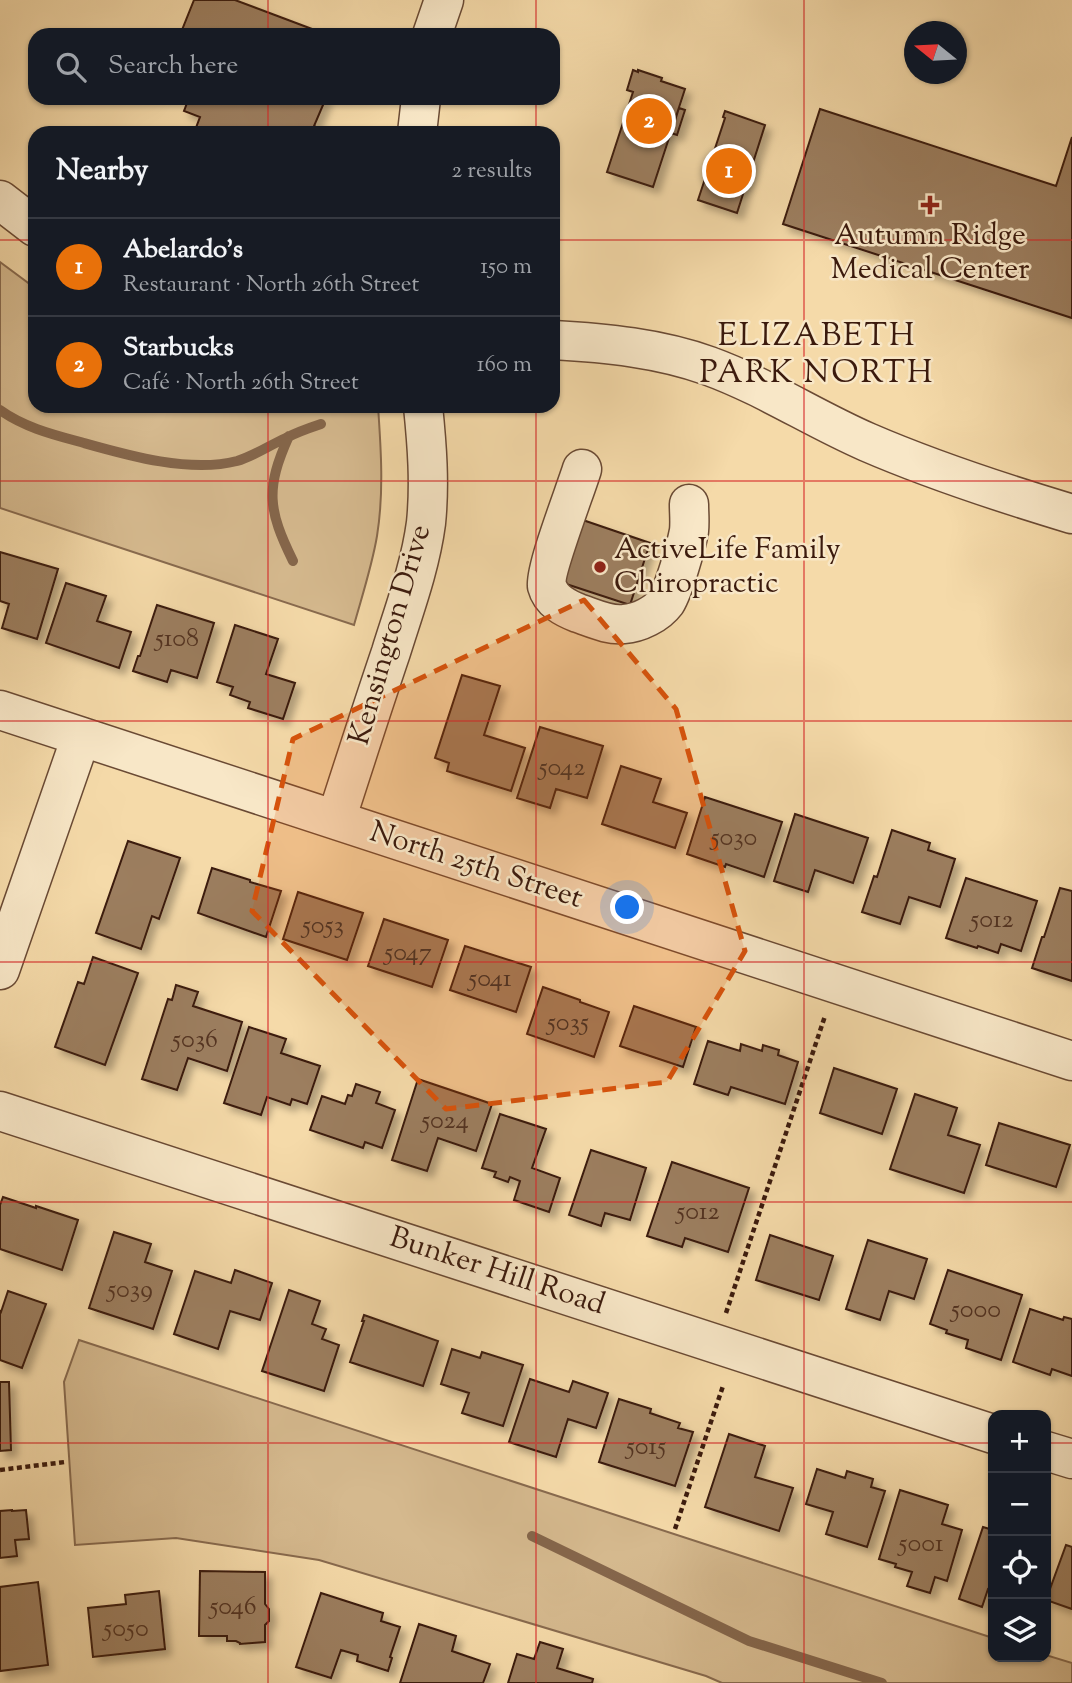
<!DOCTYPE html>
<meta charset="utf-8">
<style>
:root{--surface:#171b24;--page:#20242c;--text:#f1f3f6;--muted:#9ea1a6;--line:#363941;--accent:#7c3aed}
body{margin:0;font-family:"Sorts Mill Goudy",serif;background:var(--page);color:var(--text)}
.controls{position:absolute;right:21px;bottom:21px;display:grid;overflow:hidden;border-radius:14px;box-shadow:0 2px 5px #0004}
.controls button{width:63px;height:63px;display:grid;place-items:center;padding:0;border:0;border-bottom:2px solid var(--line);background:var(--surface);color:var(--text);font:35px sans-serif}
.compass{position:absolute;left:904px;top:21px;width:63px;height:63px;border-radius:50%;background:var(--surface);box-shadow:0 2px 5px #0004;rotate:288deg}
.you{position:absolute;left:628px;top:908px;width:24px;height:24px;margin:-18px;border:5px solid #fff;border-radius:50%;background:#1a73e8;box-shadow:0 0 0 10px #1a73e833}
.badge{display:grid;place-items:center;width:46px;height:46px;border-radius:50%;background:var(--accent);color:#fff;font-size:23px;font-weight:700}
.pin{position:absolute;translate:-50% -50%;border:4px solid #fff;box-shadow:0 2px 7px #0006}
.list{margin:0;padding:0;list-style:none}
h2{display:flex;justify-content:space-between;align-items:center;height:91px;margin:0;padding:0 28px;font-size:30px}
h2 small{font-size:23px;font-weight:400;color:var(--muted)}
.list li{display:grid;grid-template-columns:46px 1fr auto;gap:21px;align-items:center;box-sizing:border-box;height:98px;padding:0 28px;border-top:2px solid var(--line)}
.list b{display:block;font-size:26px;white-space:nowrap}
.list p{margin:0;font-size:23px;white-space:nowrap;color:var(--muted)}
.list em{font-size:23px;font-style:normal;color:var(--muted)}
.icon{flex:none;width:38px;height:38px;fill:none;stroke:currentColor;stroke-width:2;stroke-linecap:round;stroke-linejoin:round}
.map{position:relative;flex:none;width:1072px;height:1683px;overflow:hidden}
.search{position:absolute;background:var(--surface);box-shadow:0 2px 5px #0004;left:28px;top:28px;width:532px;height:77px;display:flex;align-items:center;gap:18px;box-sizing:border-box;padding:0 24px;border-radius:21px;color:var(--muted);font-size:26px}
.panel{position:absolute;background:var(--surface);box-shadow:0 2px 5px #0004;left:28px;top:126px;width:532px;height:287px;border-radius:21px}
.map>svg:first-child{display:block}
.green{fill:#d5b98e;stroke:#886a4e;stroke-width:2}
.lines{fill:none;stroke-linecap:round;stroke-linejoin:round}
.stream{stroke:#85664b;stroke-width:10}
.building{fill:#9c7e5e;stroke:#3b1a0d;stroke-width:2;filter:url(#shadow)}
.minor-casing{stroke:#6a4a34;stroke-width:41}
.path{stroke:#3b1a0d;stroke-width:4.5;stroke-dasharray:5 3.5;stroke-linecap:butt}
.minor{stroke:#f8e7c7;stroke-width:38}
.marked{fill:#d7530c;fill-opacity:0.2;stroke:#d7530c;stroke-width:5;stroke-dasharray:14 9;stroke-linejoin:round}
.grid{fill:none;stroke:#d62828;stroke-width:2;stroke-opacity:0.55}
.poi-dot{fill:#8f2418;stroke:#f8e7c7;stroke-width:2.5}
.labels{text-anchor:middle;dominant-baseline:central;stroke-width:5;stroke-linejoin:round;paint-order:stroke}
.number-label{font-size:26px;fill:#533321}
.poi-label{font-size:30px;fill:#3b1a0d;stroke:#f8e7c7}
.street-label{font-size:30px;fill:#3b1a0d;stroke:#f8e7c7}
.neighbourhood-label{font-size:32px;letter-spacing:2px;fill:#3b1a0d;stroke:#f8e7c7}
</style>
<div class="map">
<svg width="1072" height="1683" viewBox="0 0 1072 1683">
<defs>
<filter id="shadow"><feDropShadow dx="6" dy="6" stdDeviation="3.5" flood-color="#0004"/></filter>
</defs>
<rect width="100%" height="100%" fill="#f5daa9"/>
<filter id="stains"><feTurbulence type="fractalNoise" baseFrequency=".00286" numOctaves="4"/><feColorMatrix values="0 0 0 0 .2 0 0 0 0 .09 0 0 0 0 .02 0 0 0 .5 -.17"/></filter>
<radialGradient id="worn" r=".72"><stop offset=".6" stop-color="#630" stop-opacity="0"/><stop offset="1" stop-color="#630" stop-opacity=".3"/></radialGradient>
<path class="green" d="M0 262 35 288V406H378C381 449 384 493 377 536 372 566 362 596 354 625L0 508Z
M79 1340 993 1638V1657H1046V1655L1072 1663V1683H722L706 1676 319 1560 176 1538 75 1545 64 1382Z"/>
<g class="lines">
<path class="stream" d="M0 410C25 428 55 435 84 443 130 456 190 473 237 461 254 456 270 445 286 438 297 432 309 428 321 424
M289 436C265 489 268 510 293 561
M532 1536 749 1641 882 1683"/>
</g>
<path class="building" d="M194 0H235L328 35H180Z
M633 70 638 72V70L662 78 661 81 685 89 653 187 607 172 633 92 627 90Z
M189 98H326L314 126 316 127 314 133H194L200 117 184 111Z
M679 108 685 110 677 135 671 133Z
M820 109 1056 186 1072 137V318L783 224Z
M725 111 765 125 737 213 698 200 725 118 723 117Z
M574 517 650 543 630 605 554 580Z
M0 552 58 569 37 639 2 628 9 604 0 601Z
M66 583 106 596 97 621 131 632 119 668 46 643Z
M157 605 214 623 197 678 171 670 167 682 133 671 138 656H140Z
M235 625 278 639 266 674 295 683 283 719 248 708 250 702 230 695 233 687 217 682Z
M462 675 500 686 484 735 525 748 511 791 447 771 449 763 435 758Z
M540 727 603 746 587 798 556 789 550 808 517 798Z
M621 766 661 779 653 802 687 813 675 848 602 824Z
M705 797 782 822 764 877 726 864 725 867 687 854Z
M795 814 868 838 853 883 815 870 808 892 774 881Z
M892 830 930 843 928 850 955 859 940 907 909 897 900 924 862 912 874 876 877 877Z
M128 841 180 858 159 919 152 916 141 949 96 933Z
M212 868 250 880V882L281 891 266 937 198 913Z
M966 878 1037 901 1021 951 1001 944 998 953 978 946 977 948 946 938Z
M1060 888 1072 891V981L1032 968 1042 937H1044Z
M298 892 363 913 347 960 283 939Z
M384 919 448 940 432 987 368 966Z
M465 946 531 967 516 1012 450 990Z
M93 957 138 973 105 1065 55 1047 78 982 84 984Z
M176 985 198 992 193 1006 242 1022 227 1071 188 1058 177 1090 142 1079 168 999 172 1000Z
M543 987 580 1000V1002L609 1012 594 1057 527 1034Z
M634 1006 696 1027 683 1067 620 1046Z
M249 1027 286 1039 281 1053 320 1066 307 1104 292 1099 290 1105 267 1097 261 1115 224 1103Z
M708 1041 740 1051 741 1044 762 1051 763 1045 779 1050 778 1055 798 1062 785 1104 731 1087 728 1095 694 1084Z
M834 1068 897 1089 882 1134 820 1113Z
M418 1079 492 1104 476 1151 438 1138 427 1171 392 1160Z
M356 1084 380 1092 376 1103 395 1110 382 1148 365 1142 363 1148 310 1130 322 1096 345 1104 348 1095 352 1096Z
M915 1094 957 1108 948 1135 980 1145 964 1193 890 1169Z
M500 1114 546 1129 532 1168 560 1178 549 1212 514 1200 520 1181 510 1177 508 1182 494 1177 496 1172 482 1168Z
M999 1123 1070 1145 1056 1187 986 1165Z
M591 1150 646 1168 630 1220 605 1213 601 1226 569 1215Z
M672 1162 749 1188 728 1252 685 1238 682 1247 647 1236Z
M3 1197 36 1208V1206L78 1220 62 1270 0 1249V1205Z
M114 1232 151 1244 145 1262 172 1271 153 1329 89 1308Z
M770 1235 833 1256 819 1300 756 1280Z
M868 1240 927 1259 914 1299 889 1291 880 1320 846 1309Z
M235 1270 272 1283 260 1320 230 1311 218 1349 174 1334 195 1271 231 1283Z
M948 1270 1022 1295 1001 1360 966 1348 968 1340 946 1333 947 1330 930 1324Z
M289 1290 320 1301 312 1324 326 1329 322 1339 339 1345 324 1391 262 1371Z
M8 1291 46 1304 22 1368 0 1360V1311L1 1312Z
M1030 1309 1063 1320 1064 1317 1072 1319V1376L1052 1369 1050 1375 1013 1362Z
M364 1315 438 1341 423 1386 350 1362 364 1321H362Z
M452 1349 480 1358 482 1352 523 1365 503 1426 462 1413 469 1393 441 1384Z
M530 1379 569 1392 573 1381 608 1393 596 1428 568 1419 556 1457 509 1442Z
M0 1382H9L11 1450 0 1451Z
M619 1399 651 1409 650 1413 680 1423 678 1428 693 1432 675 1486 599 1462Z
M729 1434 765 1446 755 1477 793 1488 779 1531 705 1507Z
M817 1469 845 1478 847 1471 873 1479 871 1487 885 1491 867 1547 826 1534 833 1512 806 1504Z
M900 1490 948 1505 942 1524 962 1530 947 1581 935 1577 930 1593 907 1586 912 1572 895 1567 896 1564 879 1559Z
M12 1510V1511L26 1510 29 1539 15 1540 17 1556 0 1558V1511Z
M983 1527 993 1530V1591L988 1589 982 1607 959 1599Z
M1066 1545 1072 1547V1609L1046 1600Z
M200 1571 265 1572V1604L269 1609V1621L265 1625V1642L240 1644V1643L236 1641H227V1636H199Z
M38 1582 48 1665 0 1671V1587Z
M159 1591 165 1649 93 1657 88 1608 126 1604 125 1595Z
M321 1593 383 1613 381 1621 400 1627 390 1657 392 1658 388 1671 357 1661 358 1655 341 1650 331 1678 296 1667Z
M419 1624 456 1636 452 1651 490 1664 483 1683H400Z
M540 1642 563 1649 557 1668 593 1679 592 1683H508L517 1654 534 1659Z"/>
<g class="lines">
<defs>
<path id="minor" d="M432 35 444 0
M417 133 421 98
M0 200 35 227
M553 340C606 343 659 348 709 366 764 386 814 419 867 442 934 471 1002 493 1072 514
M582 469C576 489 544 571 547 586 551 601 565 608 578 613 593 618 609 626 624 624 639 623 657 614 666 602 674 589 686 547 689 531 690 522 689 513 689 504
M0 710 1072 1061
M336 820C354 764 372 708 391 652 404 610 420 568 426 523 430 484 427 445 423 406
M0 970 81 737
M0 1111 993 1434
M1046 1451 1072 1459"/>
</defs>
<use href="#minor" class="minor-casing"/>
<path class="path" d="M726 1313 825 1016
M0 1470 65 1462
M675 1529 723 1386"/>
<use href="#minor" class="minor"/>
</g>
<path class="marked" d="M584 600 676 709 745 951 667 1082 446 1109 252 911 293 739Z"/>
<path class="grid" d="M268 0V35M536 0V35M804 0V1683M268 98V133M536 98V133M0 240H35M553 240H1072M268 406V1683M536 406V1683M0 481H1072M0 721H1072M0 962H1072M0 1202H1072M0 1443H993M1046 1443H1072"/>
<g class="poi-dot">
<path d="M926.5 194.5h7v7h7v7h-7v7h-7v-7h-7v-7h7z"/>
<circle cx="600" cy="567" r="7"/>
</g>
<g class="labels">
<g class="number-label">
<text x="177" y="639">5108</text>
<text x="562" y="768">5042</text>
<text x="734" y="838">5030</text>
<text x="992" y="920">5012</text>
<text x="323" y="926">5053</text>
<text x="408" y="953">5047</text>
<text x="490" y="979">5041</text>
<text x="568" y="1023">5035</text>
<text x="195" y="1040">5036</text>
<text x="445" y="1121">5024</text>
<text x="698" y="1212">5012</text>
<text x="130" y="1290">5039</text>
<text x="976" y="1310">5000</text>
<text x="646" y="1447">5015</text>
<text x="921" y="1544">5001</text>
<text x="233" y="1607">5046</text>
<text x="126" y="1629">5050</text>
</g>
<g class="poi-label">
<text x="930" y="236">Autumn Ridge<tspan x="930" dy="34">Medical Center</tspan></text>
<text x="614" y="550" text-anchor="start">ActiveLife Family<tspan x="614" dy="34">Chiropractic</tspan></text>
</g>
<g class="street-label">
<text transform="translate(391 635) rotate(-74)">Kensington Drive</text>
<text transform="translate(476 866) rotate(18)">North 25th Street</text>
<text transform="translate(497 1272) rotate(18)">Bunker Hill Road</text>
</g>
<g class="neighbourhood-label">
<text x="817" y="337">ELIZABETH<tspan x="817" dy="37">PARK NORTH</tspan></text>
</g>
</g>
<rect width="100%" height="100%" filter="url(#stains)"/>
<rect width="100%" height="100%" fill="url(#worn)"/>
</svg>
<div class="controls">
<button>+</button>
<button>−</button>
<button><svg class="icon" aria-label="locate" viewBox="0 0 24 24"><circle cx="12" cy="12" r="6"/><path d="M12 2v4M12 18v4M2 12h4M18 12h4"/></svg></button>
<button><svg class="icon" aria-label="layers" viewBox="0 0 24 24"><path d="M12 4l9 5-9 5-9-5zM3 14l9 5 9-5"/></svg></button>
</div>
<svg class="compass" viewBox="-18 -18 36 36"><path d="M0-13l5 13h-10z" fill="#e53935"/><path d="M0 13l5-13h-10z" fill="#9ea1a6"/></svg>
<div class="you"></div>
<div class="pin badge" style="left:729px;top:171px;background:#e8710a">1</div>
<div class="pin badge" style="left:649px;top:121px;background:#e8710a">2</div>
<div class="search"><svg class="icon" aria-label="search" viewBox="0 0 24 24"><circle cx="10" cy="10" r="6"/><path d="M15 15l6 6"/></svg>Search here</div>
<section class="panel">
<h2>Nearby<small>2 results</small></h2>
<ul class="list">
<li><span class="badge" style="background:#e8710a">1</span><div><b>Abelardo's</b><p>Restaurant · North 26th Street</p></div><em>150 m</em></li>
<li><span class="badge" style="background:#e8710a">2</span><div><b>Starbucks</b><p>Café · North 26th Street</p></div><em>160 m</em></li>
</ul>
</section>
</div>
